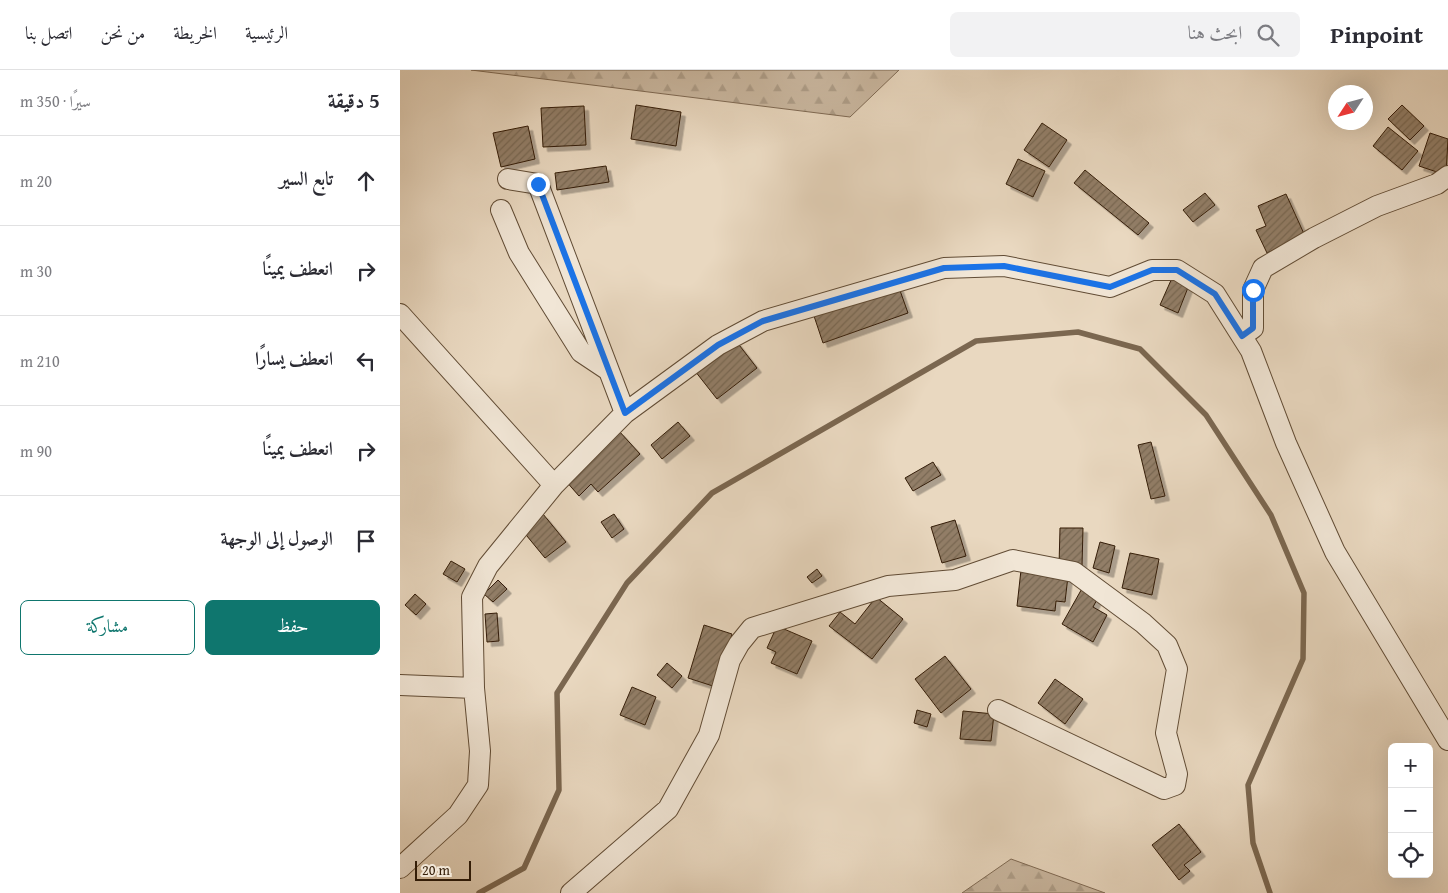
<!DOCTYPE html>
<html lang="ar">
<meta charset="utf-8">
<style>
:root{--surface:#fff;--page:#f2f2f3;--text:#2b2b33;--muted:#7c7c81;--line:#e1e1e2;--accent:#0f766e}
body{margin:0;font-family:"Gentium Book Plus",Amiri,serif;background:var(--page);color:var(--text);direction:rtl}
.controls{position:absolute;right:15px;bottom:15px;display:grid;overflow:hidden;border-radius:8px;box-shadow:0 5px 20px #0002}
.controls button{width:45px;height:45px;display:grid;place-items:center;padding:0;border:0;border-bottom:1px solid var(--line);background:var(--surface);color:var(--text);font:25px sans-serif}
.compass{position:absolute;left:928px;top:15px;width:45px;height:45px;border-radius:50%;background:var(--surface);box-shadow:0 5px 20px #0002;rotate:234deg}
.scale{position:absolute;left:15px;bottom:12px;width:56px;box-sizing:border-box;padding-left:5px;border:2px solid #341d07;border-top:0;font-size:14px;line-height:18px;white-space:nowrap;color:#341d07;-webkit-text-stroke:4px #f1e6d6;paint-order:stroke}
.stop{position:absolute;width:15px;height:15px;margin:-11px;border:4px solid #1a73e8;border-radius:50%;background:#fff}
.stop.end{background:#1a73e8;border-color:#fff;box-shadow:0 1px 5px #0008}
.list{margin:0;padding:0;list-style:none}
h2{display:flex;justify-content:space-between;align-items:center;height:65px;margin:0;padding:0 20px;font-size:21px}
h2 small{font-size:16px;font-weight:400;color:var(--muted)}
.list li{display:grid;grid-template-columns:32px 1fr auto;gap:15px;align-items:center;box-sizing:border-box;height:90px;padding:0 20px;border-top:1px solid var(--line)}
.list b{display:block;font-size:19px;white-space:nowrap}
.list em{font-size:16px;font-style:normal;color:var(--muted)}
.actions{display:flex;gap:10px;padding:15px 20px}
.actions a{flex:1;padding:11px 0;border:1px solid var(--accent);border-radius:8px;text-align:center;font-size:18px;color:var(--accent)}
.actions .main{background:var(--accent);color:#fff}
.icon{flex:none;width:28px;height:28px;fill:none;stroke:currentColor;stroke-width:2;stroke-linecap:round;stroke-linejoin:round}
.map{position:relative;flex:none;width:1048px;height:823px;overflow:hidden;direction:ltr}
header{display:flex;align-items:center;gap:30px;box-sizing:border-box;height:70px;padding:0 25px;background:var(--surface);border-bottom:1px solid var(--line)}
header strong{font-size:24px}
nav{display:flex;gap:28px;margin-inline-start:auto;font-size:18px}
.search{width:350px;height:45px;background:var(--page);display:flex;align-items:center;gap:12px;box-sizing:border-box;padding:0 18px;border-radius:8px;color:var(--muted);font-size:19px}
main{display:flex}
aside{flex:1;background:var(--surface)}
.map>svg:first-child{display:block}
.forest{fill:url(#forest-firs);stroke:#7f6a54}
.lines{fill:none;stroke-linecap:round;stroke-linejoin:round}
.stream{stroke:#7b6750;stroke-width:5.5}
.building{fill:url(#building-hatch);stroke:#341d07;filter:url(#shadow)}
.minor-casing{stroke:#614c35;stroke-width:22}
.minor{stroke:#f1e6d6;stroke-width:20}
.route{stroke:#1a73e8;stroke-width:6}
</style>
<header>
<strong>Pinpoint</strong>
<div class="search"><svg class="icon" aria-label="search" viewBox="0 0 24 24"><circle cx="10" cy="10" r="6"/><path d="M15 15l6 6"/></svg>ابحث هنا</div>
<nav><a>الرئيسية</a><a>الخريطة</a><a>من نحن</a><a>اتصل بنا</a></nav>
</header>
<main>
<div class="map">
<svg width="1048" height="823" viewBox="0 0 1048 823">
<defs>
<pattern id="forest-firs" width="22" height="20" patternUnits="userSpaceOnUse" patternTransform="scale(1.25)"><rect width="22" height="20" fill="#cab8a1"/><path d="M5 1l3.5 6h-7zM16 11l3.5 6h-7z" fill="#ae9e89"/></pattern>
<pattern id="building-hatch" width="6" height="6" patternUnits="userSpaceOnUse" patternTransform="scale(1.25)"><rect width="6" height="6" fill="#927e67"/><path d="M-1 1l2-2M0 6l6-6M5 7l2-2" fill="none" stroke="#786753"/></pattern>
<filter id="shadow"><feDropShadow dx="4.5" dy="4.5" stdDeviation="0" flood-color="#0004"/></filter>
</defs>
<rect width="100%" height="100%" fill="#e9d8c0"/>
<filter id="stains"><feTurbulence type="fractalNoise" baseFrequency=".004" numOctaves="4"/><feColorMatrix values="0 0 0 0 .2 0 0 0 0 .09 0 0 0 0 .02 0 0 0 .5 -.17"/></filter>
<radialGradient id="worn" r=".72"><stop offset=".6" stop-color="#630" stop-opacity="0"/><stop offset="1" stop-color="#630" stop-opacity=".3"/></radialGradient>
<path class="forest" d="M71 0H499L450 47Z
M611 789 705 823H562Z"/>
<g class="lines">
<path class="stream" d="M79 823 124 798 159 720 157 623 227 513 312 423 576 271 678 262 740 279 806 345 871 445 904 523 903 589 848 715 853 773 870 823"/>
</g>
<path class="building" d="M236 35 281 42 276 76 231 69Z
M1002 35 1024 56 1010 70 988 49Z
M184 36 186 75 143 77 141 38Z
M642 53 667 70 649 97 624 80Z
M128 56 135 89 101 97 93 63Z
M988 57 1018 81 1002 100 973 76Z
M1030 63 1048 69 1046 105 1019 96Z
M618 89 645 101 633 127 606 114Z
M206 96 209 112 157 120 155 103Z
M685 100 749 153 738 165 674 113Z
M805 123 815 135 793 152 783 140Z
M886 124 905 166 867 183 856 160 866 156 858 136Z
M772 208 789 215 778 243 760 235Z
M497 212 508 243 423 273 411 237Z
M336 271 357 298 317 329 295 301Z
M278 352 290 366 262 389 251 375Z
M219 361 240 384 198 422 191 414 179 426 165 410Z
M751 372 765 426 751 429 738 375Z
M533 392 541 405 513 421 505 408Z
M143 444 166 472 145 488 122 460Z
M214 444 224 459 212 468 201 452Z
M555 450 566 486 542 493 531 457Z
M660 458H683L682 496H659Z
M700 472 715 476 709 503 693 498Z
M730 483 759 489 752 525 722 518Z
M51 491 65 499 57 512 43 504Z
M417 499 422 506 412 513 407 507Z
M621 500 668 506 665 532 656 531 655 541 617 536Z
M98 510 107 519 93 532 84 524Z
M684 515 700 524 693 537 707 545 693 572 662 554Z
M15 524 26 534 16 545 5 535Z
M476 527 503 549 472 589 429 556 440 542 455 554Z
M97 543 99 571 87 572 85 544Z
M304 555 332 564 316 617 288 608Z
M377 556 412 571 397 604 371 593 376 582 367 578Z
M545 586 571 619 541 643 515 609Z
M267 593 282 606 272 618 257 605Z
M655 609 683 629 665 654 638 633Z
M232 617 256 627 245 655 220 645Z
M517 640 531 644 527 657 514 653Z
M563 641 594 644 591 671 560 669Z
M779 754 801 782 784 795 790 801 779 810 752 775Z"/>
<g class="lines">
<defs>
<path id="minor" d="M108 109 138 114 225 343
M101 140 119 183 181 282 208 300
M0 244 154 415
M842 266 853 258V220L863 198 914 168 977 136 1037 114 1048 106
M0 615 74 618
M0 798 58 745 78 715 80 681 74 618 72 527 88 496 154 415 225 343 318 275 363 251 544 198 604 196 710 217 752 200H777L815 224 851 281 886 373 935 482 1048 670
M171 823 268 739 309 665 330 590 339 574 352 558 488 516 555 510 613 490 674 502 743 553 767 575 777 599 766 663 777 704 775 715 764 719 598 640"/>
</defs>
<use href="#minor" class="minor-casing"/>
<use href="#minor" class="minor"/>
</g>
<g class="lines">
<path class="route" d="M138 114 225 343 318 275 363 251 544 198 604 196 710 217 752 200H777L815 224 842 266 853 258V220"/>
</g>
<rect width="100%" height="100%" filter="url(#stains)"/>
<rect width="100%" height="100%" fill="url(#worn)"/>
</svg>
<div class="controls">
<button>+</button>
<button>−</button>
<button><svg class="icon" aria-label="locate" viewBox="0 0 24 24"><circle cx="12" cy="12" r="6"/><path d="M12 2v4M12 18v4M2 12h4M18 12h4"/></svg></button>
</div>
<svg class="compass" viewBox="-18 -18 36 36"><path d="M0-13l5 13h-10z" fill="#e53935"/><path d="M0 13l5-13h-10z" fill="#7c7c81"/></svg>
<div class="scale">20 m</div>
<div class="stop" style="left:853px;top:220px"></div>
<div class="stop end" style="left:138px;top:114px"></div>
</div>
<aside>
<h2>5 دقيقة<small>سيرًا · 350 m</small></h2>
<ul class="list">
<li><svg class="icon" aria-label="ahead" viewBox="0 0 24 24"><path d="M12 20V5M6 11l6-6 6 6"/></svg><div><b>تابع السير</b></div><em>20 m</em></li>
<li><svg class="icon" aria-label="right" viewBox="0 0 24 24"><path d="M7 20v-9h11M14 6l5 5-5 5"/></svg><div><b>انعطف يمينًا</b></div><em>30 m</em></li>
<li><svg class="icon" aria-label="left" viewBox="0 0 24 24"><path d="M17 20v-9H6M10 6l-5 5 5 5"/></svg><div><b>انعطف يسارًا</b></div><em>210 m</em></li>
<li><svg class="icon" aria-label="right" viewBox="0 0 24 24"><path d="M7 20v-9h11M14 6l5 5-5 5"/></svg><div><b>انعطف يمينًا</b></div><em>90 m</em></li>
<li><svg class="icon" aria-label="arrive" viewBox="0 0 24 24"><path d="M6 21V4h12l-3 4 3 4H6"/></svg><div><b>الوصول إلى الوجهة</b></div></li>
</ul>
<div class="actions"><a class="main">حفظ</a><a>مشاركة</a></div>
</aside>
</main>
